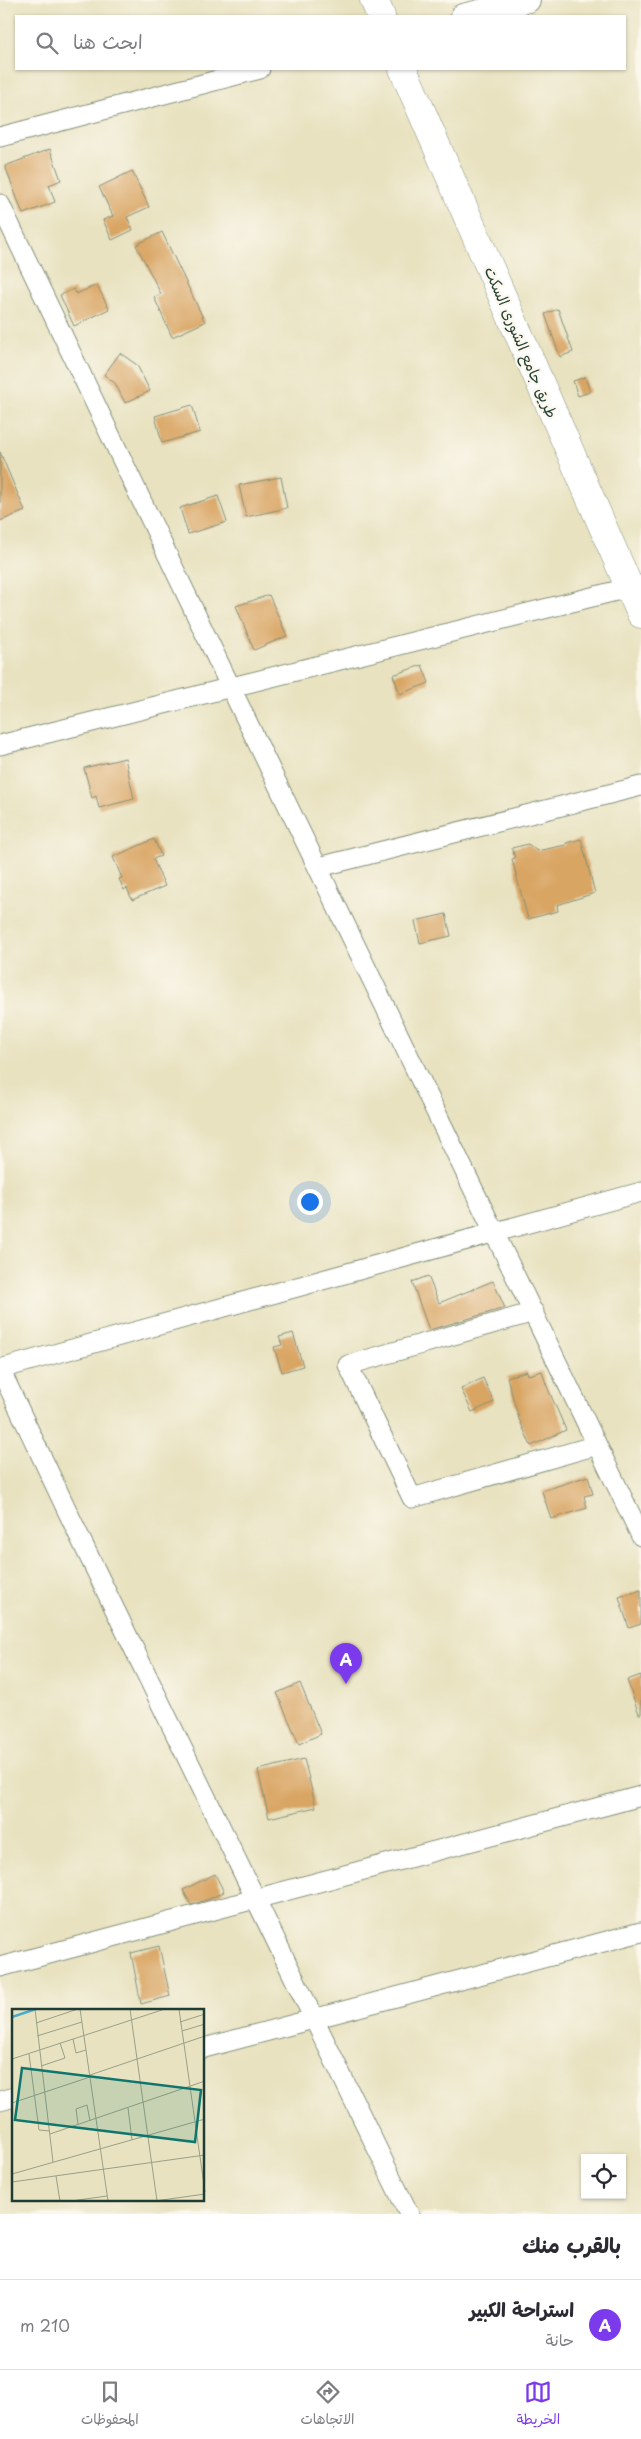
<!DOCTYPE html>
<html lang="ar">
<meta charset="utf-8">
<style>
:root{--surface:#fff;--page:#f7f7f7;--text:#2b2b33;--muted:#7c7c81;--line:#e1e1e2;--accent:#7c3aed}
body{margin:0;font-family:"Playpen Sans","Playpen Sans Arabic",sans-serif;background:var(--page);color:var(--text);direction:rtl}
.controls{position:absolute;right:15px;bottom:15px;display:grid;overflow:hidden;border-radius:0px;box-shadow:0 1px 4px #0004}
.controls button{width:45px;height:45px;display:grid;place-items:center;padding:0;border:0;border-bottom:1px solid var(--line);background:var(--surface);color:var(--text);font:25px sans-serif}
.you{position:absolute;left:309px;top:1201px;width:18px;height:18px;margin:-12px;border:4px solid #fff;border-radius:50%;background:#1a73e8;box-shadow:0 0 0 8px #1a73e833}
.badge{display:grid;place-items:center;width:32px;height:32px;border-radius:50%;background:var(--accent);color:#fff;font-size:16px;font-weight:700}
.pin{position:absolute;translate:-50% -41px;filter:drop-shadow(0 1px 2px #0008)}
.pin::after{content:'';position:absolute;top:26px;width:18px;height:15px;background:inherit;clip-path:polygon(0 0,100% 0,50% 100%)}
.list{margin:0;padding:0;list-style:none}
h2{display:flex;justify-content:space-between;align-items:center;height:65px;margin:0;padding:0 20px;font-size:21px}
h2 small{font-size:16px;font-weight:400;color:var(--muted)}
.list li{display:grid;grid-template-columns:32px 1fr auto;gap:15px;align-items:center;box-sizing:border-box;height:90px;padding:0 20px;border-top:1px solid var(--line)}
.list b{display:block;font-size:19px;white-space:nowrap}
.list p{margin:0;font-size:16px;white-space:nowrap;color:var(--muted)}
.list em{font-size:16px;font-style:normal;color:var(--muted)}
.icon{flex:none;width:28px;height:28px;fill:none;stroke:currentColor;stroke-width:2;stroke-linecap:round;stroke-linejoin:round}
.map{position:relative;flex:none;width:641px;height:2214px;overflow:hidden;direction:ltr}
.search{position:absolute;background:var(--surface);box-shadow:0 1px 4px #0004;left:15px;right:15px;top:15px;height:55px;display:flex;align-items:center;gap:12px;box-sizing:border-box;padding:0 18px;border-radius:0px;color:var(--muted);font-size:19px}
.sheet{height:155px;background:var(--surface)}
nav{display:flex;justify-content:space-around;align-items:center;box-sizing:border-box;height:70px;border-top:1px solid var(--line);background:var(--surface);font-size:14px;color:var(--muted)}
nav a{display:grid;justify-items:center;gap:2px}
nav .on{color:var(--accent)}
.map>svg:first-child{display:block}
.building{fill:#d9a564}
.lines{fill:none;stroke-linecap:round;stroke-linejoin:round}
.minor-casing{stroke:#84907a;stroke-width:21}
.tertiary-casing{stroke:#84907a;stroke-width:26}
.secondary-casing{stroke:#84907a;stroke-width:29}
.minor{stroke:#fff;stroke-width:19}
.tertiary{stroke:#fff;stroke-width:24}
.secondary{stroke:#fff;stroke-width:28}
.labels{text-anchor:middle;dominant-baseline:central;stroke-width:4.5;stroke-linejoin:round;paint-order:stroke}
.street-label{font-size:15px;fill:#1f3d34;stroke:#fbf7ec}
.inset-river{fill:none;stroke:#4dabcb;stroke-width:2.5}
.inset-road{fill:none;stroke:#98a088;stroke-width:1}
.view{fill:#0f766e;fill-opacity:0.15;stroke:#0f766e;stroke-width:2.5}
.inset-edge{fill:none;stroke:#1f3d34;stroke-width:2.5}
</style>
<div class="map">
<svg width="641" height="2214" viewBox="0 0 641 2214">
<rect width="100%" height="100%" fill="#fbf7ec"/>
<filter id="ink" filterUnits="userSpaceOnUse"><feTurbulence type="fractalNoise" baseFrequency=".02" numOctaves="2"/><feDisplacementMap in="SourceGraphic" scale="10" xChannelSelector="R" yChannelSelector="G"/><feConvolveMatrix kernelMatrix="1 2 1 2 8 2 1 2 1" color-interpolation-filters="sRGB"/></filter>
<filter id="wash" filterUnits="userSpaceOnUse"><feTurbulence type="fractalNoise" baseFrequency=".0096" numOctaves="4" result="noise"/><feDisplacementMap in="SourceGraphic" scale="20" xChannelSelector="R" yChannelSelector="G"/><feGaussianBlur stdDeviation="1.12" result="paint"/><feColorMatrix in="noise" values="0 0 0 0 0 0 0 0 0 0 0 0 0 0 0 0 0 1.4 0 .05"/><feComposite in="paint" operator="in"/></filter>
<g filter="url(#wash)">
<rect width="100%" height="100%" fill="#e8e2c0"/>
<g id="blocks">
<path class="building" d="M50 149 61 180 49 185 55 202 23 214 5 166Z
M132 171 149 207 127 217 133 230 112 240 103 220 113 216 99 187Z
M162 232 205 322 172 337 154 297 161 294 136 245Z
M97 285 109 309 74 326 60 295 74 289 76 294Z
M558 309 573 352 560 357 545 314Z
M120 353 137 365 150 391 125 403 115 383 104 375Z
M585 377 590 392 578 396 573 381Z
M192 405 200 432 162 443 155 416Z
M0 452 25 511 0 521Z
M281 477 287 508 246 517 239 485Z
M218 496 227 522 188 534 180 508Z
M269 595 287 636 254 650 236 606Z
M422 665 429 683 400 694 393 675Z
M125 758 134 799 99 808 96 796 92 798 84 768Z
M154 839 161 856 153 859 165 886 132 900 127 888 124 890 119 879 122 878 113 857Z
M581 839 595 893 557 905 558 911 528 919 512 859 515 858 512 848 528 844 537 851 566 845V843Z
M446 914 451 936 420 943 415 921Z
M428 1276 439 1303 493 1281 505 1308 429 1330 412 1282Z
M293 1333 303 1366 282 1372 274 1347 282 1345 279 1337Z
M527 1371 528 1375 542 1371 546 1384 566 1430 531 1446 519 1419 507 1377Z
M483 1378 494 1402 472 1412 461 1389Z
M588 1476 593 1494 584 1496 587 1508 551 1519 542 1491Z
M641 1590V1624L629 1628 619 1597Z
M641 1675V1714H639L627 1680Z
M300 1683 321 1734 299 1744 277 1693Z
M304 1759 316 1807 269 1818 258 1770Z
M215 1874 224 1892 209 1899 191 1905 183 1890Z
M159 1946 170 1996 141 2004 131 1953Z"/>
</g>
</g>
<g filter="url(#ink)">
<use href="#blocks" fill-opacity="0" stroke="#84907a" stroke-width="1"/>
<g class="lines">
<defs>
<path id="minor" d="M0 137 260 69
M0 204 230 686 641 1536
M0 745 640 585
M319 867 641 786
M534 1312 348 1365 412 1498 597 1445
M0 1369 82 1542 409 2214
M0 1369 641 1192
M0 1967 641 1796
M204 2048 641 1932
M0 2101 14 2097"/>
<path id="tertiary" d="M463 16 528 0"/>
<path id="secondary" d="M374 0 381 16
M403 69 641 614"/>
</defs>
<use href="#minor" class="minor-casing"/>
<use href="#tertiary" class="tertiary-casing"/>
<use href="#secondary" class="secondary-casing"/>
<use href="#minor" class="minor"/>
<use href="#tertiary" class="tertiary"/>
<use href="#secondary" class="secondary"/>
</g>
</g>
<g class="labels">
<g class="street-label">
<text transform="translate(522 342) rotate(67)">طريق جامع الشورى السكت</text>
</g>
</g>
<g transform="translate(12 2009)">
<rect width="192" height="192" fill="#e8e2c0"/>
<path class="inset-river" d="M0 8 24 0"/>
<path class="inset-road" d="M23 0 41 153M68 0 96 192M118 0 145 192M167 0 193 183M168 13 193 5M24 14 66 0M170 22 193 15M25 27 70 13M61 30 64 44 74 41M17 45 27 121 38 122M0 50 153 0M29 57 53 49 48 34M78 66 193 27M0 94 78 68M116 99 120 131M66 115 64 100 75 96 78 112M38 125 193 72M0 165 193 110M44 167 48 192M0 173 193 146M59 192 95 187M143 192 193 185"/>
<path class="view" d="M10 59 189 81 183 133 3 111Z"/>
<rect width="192" height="192" class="inset-edge"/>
</g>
</svg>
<div class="controls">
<button><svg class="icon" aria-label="locate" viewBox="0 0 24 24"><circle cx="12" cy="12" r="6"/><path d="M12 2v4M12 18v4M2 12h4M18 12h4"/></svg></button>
</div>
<div class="you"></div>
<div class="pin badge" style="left:346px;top:1684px">A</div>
<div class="search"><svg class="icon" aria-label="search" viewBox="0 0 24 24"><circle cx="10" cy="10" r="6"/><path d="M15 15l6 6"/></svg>ابحث هنا</div>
</div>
<section class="sheet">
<h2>بالقرب منك<small></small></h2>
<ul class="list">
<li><span class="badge">A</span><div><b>استراحة الكبير</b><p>حانة</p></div><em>210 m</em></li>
</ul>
</section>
<nav>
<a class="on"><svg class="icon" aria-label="map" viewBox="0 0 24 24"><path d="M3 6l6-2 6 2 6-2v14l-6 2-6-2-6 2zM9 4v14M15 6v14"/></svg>الخريطة</a>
<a><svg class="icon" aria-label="directions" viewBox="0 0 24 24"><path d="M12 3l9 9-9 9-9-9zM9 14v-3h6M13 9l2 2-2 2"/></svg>الاتجاهات</a>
<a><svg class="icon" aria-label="saved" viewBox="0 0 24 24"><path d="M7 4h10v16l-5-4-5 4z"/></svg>المحفوظات</a>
</nav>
